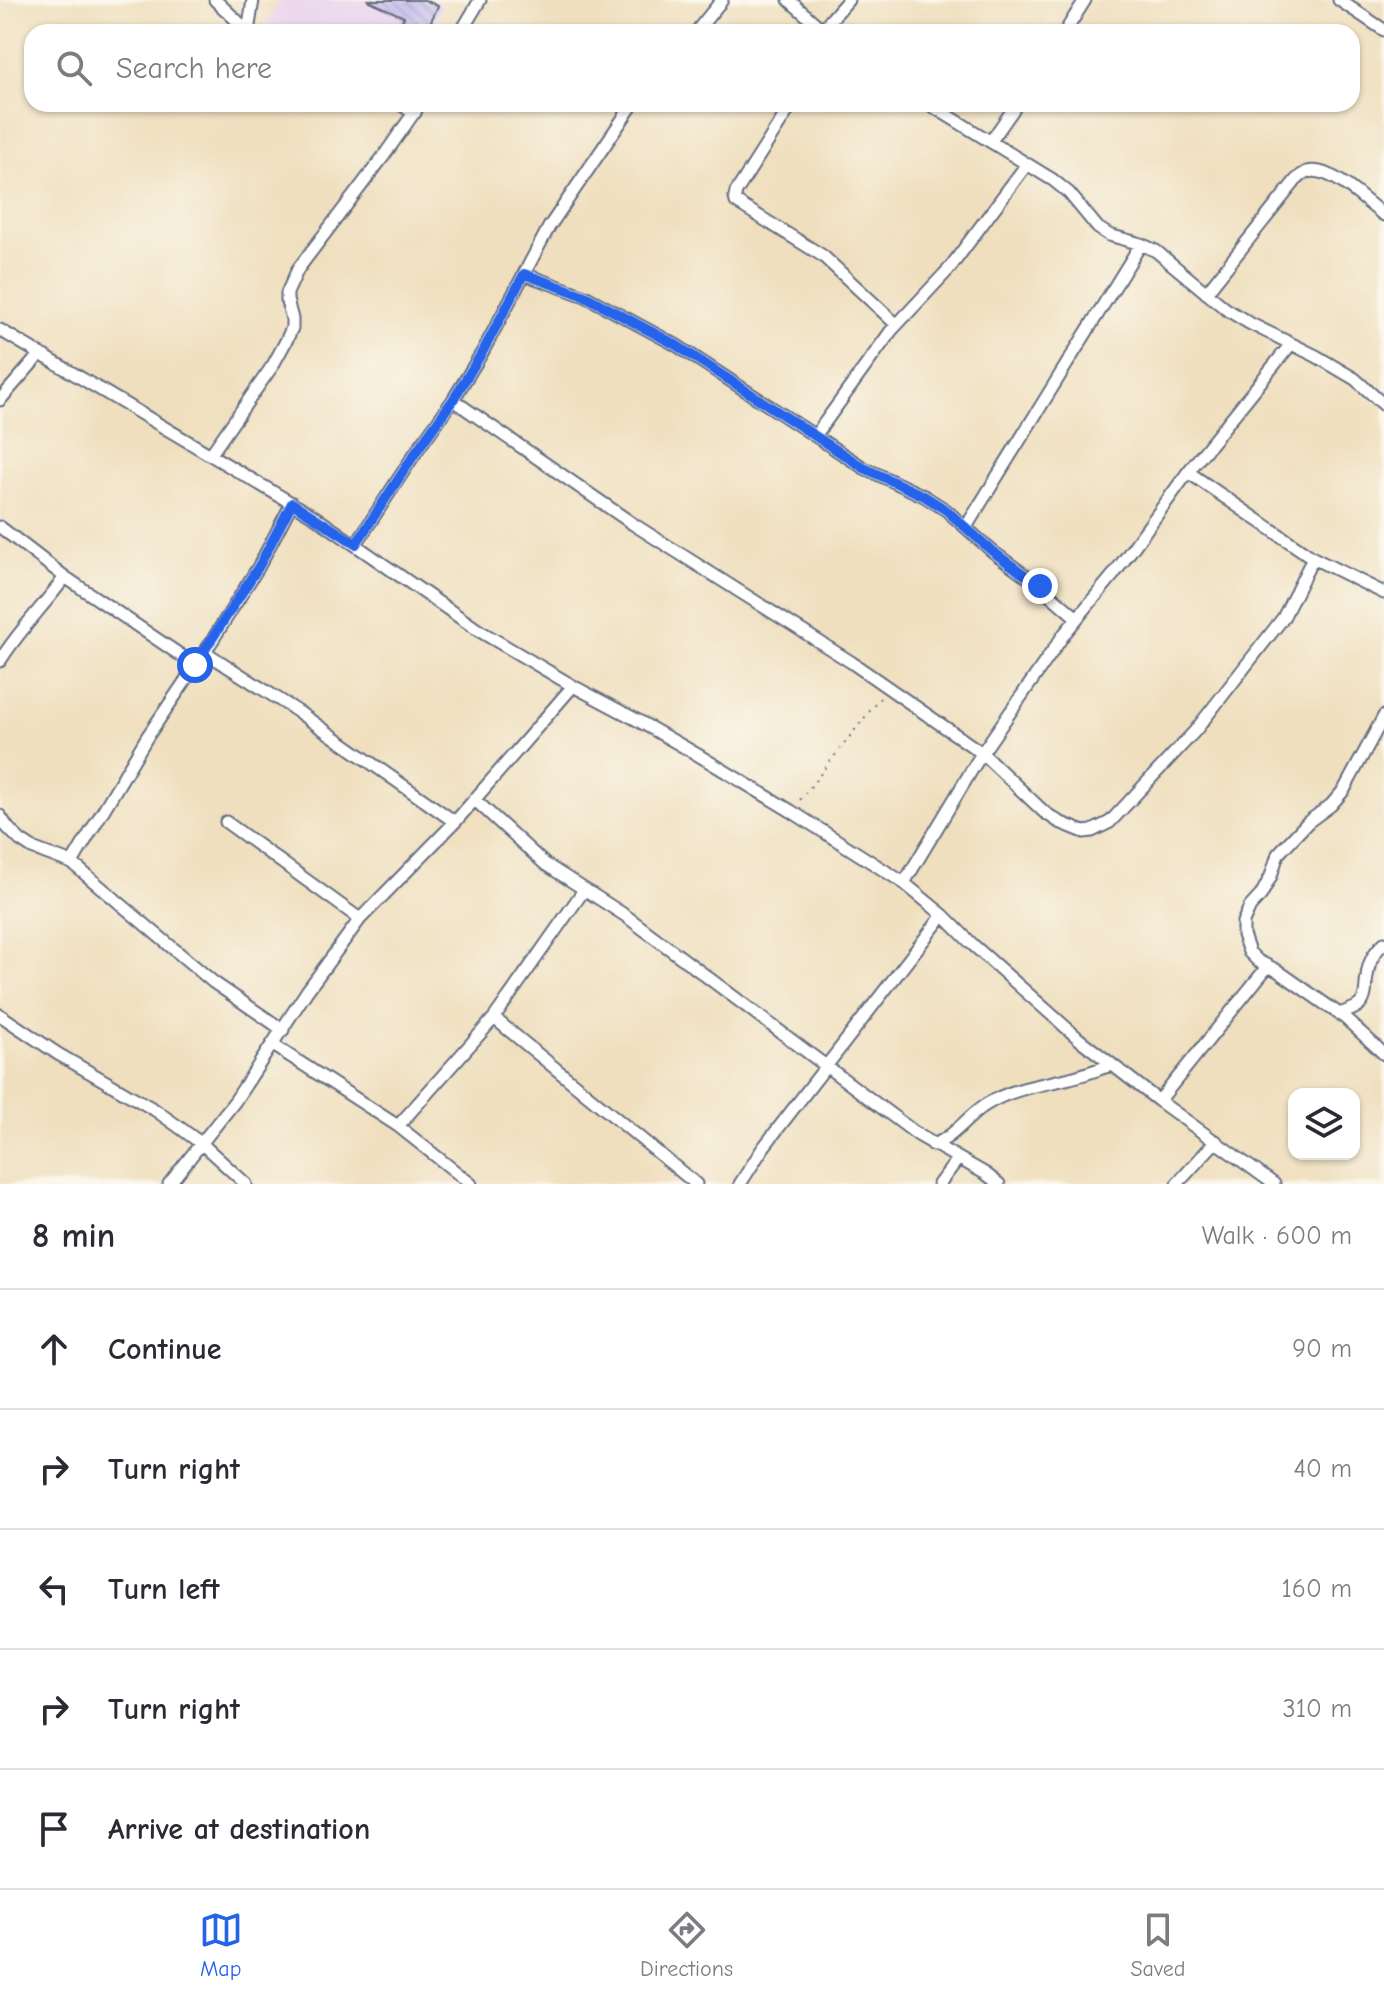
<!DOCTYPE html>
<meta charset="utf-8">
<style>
:root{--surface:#fff;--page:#f2f2f3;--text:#2b2b33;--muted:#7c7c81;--line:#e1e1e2;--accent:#2563eb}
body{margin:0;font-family:"Comic Neue",sans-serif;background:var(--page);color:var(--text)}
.controls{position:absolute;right:24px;bottom:24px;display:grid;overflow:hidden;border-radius:16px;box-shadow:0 2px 6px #0004}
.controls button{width:72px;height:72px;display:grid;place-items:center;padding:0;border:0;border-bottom:2px solid var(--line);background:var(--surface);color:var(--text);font:40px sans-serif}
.stop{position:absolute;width:24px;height:24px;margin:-18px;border:6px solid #2563eb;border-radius:50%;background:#fff}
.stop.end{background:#2563eb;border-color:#fff;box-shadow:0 2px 8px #0008}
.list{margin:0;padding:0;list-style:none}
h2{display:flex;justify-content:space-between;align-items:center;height:104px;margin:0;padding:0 32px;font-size:34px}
h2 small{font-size:26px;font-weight:400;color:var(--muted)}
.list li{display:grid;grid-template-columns:52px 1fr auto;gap:24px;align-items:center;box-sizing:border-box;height:120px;padding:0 32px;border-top:2px solid var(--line)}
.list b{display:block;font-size:30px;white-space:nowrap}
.list em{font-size:26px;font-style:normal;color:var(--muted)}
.icon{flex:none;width:44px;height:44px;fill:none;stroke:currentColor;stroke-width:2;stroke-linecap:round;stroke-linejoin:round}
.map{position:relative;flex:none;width:1384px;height:1184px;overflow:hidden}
.search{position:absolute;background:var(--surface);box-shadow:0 2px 6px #0004;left:24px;right:24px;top:24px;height:88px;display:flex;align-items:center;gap:20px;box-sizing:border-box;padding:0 28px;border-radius:24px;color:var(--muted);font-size:30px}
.sheet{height:704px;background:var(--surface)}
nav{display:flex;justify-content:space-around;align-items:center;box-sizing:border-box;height:112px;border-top:2px solid var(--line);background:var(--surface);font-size:22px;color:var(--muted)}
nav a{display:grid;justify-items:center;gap:4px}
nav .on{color:var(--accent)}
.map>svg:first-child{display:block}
.built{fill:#e8d2ee}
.building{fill:url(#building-back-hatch)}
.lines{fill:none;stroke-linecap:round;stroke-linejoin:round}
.street-casing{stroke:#656d80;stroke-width:15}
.path{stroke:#656d80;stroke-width:2;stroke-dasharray:2 6;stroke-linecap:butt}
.street{stroke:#fff;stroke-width:11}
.route{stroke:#2563eb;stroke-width:10}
</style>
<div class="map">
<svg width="1384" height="1184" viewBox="0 0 1384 1184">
<defs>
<pattern id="building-back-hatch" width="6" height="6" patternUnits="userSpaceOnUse" patternTransform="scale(2)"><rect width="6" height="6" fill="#bdb3eb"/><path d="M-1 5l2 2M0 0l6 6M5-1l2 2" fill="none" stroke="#9992c2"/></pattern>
</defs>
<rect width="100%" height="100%" fill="#fbf7ec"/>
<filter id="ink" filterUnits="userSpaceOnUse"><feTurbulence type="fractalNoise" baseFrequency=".0125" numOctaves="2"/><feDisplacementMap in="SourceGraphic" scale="16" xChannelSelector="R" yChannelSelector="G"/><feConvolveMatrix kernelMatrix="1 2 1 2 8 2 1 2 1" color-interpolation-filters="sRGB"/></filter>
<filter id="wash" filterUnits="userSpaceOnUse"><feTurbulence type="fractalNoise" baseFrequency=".006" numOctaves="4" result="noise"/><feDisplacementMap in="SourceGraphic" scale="32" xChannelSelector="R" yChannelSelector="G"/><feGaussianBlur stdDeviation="1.8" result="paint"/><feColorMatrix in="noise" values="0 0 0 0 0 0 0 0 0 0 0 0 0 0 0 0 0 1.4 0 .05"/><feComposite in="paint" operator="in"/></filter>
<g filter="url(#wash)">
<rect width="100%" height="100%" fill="#efdfbe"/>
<path class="built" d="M282 0H431L443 6 431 32H271L262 28Z"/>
<g id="blocks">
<path class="building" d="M367 0H425L438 6 426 32H397L404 17Z"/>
</g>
</g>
<g filter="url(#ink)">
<use href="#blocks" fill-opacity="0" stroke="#656d80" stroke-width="2"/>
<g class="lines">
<defs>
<path id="street" d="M215 0 249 32
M789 0 825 32
M1339 0 1384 30
M822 30 848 0
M248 32 253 0
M461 32 480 0
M696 32 722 0
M1065 32 1085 0
M400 104 415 113
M792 104 736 192 735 197 736 202 823 256 896 324
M929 104 1053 180 1069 193 1098 228 1109 235 1141 244 1156 251 1226 309 1249 323 1316 356 1355 379 1384 405
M991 141 1017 104
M524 274 585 296 676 345 864 468 924 496 946 510 992 551 1040 586 1077 618
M1206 293 1296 180C1299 177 1303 174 1307 172 1331 165 1365 202 1384 215
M0 330 315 517 478 630 573 686 637 720 698 755 791 811 904 883 943 915 972 944 1079 1039 1159 1101 1274 1184
M0 400 40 354
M453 400 633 524 851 662 982 753 1044 812 1059 822 1084 832 1092 831 1110 822 1195 731 1283 618 1313 558 1384 593
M815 436 891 331 949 269 1027 164
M211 454 273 365 286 341 292 328V319L287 300V293L298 269 383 157 420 104
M1188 472 1313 558
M0 527 65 577 195 665
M966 527 1141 244
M356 544 418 449 453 400 483 351 549 227 633 104
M205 652 300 713 455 822
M0 661C19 630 44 606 65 577
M1384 716 1344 790 1331 805 1308 822 1278 854 1271 876 1261 895 1250 907 1243 922V935L1249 952 1258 961 1278 971 1345 1018 1384 1054
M475 800 545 864 626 916 918 1135 986 1174 999 1184
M0 816 8 828 20 840 32 848 72 863 213 982 283 1030
M226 822 360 919
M72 863 147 737 205 652 259 566 292 503
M904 883 982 753 1065 633 1114 574 1188 472 1291 344
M1339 1014C1347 1011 1357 1009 1362 1002 1367 995 1365 985 1367 977 1368 963 1374 952 1384 943
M0 1015 58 1054 155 1110 179 1127 202 1144 246 1184
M494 1018 696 1184
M273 1045 398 1126 471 1184
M1159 1101 1268 966
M398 1126 494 1018 584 890
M933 1145C955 1137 968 1115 987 1104 1013 1088 1042 1085 1070 1078 1084 1075 1098 1069 1112 1065
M169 1184 235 1101 307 991 360 919 455 822 573 686
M740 1184 763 1148 943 915
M939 1184 958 1159
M1177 1184 1216 1141"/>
</defs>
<use href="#street" class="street-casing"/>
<path class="path" d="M800 800 880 698"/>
<use href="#street" class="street"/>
</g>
</g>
<g class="lines" filter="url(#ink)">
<path class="route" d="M195 665 259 566 292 503 356 544 418 449 453 400 483 351 524 274 585 296 676 345 864 468 924 496 946 510 992 551 1040 586"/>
</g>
</svg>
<div class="controls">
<button><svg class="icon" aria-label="layers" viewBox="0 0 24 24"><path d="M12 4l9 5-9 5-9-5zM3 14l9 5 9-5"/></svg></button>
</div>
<div class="stop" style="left:195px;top:665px"></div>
<div class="stop end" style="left:1040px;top:586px"></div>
<div class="search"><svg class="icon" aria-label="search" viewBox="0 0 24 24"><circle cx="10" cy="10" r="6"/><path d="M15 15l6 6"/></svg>Search here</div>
</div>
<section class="sheet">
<h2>8 min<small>Walk · 600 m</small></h2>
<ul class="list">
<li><svg class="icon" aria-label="ahead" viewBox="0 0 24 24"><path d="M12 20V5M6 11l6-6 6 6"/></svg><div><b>Continue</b></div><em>90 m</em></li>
<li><svg class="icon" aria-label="right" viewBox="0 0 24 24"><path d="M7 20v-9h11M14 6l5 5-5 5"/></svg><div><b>Turn right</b></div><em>40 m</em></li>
<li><svg class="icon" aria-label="left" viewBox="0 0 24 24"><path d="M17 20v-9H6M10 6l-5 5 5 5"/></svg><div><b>Turn left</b></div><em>160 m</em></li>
<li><svg class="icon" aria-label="right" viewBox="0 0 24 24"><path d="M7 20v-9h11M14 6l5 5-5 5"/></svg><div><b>Turn right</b></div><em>310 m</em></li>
<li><svg class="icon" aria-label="arrive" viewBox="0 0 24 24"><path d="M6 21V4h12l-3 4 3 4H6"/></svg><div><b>Arrive at destination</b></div></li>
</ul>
</section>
<nav>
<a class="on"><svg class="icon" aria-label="map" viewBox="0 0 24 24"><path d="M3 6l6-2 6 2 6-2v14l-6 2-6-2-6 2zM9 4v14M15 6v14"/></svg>Map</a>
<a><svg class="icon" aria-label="directions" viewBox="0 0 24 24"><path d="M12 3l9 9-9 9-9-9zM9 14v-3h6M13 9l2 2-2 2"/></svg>Directions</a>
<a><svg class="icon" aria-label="saved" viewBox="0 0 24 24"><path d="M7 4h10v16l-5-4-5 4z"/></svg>Saved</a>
</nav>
